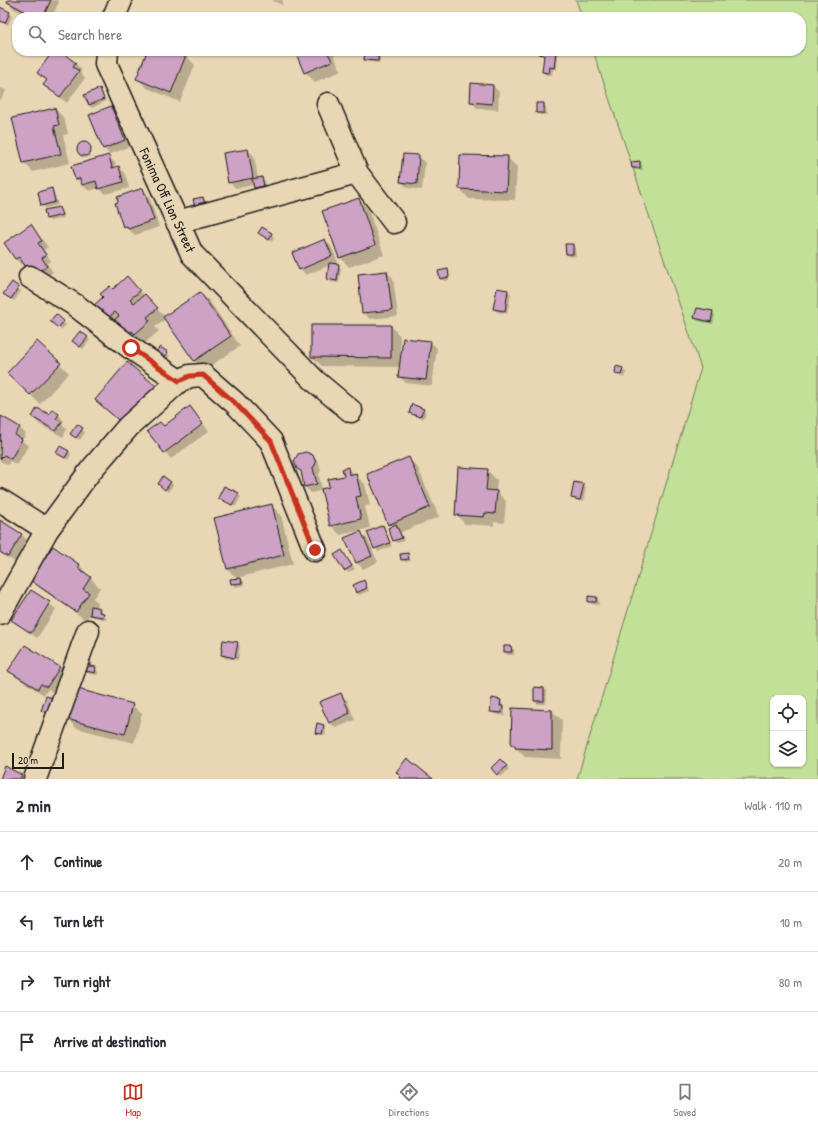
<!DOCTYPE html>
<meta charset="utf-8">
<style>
:root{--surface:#fff;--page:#f2f2f3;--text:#2b2b33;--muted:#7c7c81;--line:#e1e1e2;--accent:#c8321e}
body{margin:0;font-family:"Patrick Hand",sans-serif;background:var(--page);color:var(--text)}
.controls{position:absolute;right:12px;bottom:12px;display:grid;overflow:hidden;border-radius:8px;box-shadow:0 1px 3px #0004}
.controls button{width:36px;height:36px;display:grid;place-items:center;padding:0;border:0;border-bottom:1px solid var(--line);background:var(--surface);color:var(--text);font:20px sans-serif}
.scale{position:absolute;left:12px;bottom:10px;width:52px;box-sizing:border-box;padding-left:4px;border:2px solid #1c1c1c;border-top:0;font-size:11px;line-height:14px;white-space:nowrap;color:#1c1c1c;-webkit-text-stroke:3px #e9d6b4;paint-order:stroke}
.stop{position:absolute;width:12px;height:12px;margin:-9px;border:3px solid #c8321e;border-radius:50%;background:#fff}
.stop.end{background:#c8321e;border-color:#fff;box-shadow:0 1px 4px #0008}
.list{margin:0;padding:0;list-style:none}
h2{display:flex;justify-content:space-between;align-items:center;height:52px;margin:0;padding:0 16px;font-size:17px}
h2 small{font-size:13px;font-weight:400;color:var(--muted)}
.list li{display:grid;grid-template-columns:26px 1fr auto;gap:12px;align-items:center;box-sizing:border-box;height:60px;padding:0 16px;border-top:1px solid var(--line)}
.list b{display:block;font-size:15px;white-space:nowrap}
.list em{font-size:13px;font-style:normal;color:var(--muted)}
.icon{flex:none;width:22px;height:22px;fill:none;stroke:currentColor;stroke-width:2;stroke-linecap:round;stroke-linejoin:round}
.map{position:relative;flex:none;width:818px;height:779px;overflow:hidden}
.search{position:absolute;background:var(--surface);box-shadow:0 1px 3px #0004;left:12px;right:12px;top:12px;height:44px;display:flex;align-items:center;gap:10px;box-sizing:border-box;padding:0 14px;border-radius:16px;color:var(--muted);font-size:15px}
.sheet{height:292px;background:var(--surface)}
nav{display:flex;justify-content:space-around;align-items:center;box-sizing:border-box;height:56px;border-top:1px solid var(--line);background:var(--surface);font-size:11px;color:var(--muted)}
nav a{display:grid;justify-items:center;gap:2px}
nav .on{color:var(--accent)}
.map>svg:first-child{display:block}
.green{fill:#c2e098;stroke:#6f7e5a;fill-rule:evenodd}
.shadow{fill:#0003}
.building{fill:#cda2c5;stroke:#1c1c1c}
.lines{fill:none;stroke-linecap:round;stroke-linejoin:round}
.minor-casing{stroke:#1c1c1c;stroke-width:25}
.minor{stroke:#e9d6b4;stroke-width:22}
.route{stroke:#c8321e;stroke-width:5}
.labels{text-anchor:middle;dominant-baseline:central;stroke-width:3;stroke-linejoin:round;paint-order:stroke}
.street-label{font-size:14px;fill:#1c1c1c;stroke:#e9d6b4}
</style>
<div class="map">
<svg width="818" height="779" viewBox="0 0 818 779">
<rect width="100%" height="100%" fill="#e9d6b4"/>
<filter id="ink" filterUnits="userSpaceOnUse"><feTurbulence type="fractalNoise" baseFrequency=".025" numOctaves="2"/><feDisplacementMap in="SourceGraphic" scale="8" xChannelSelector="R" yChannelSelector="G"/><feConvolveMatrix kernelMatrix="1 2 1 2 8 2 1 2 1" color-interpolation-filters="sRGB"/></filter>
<g filter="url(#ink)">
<path class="green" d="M576 0H818V779H577L701 368 593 51H801V17H582ZM773 698H803V764H773Z"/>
<path class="shadow" d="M9 0H57L59 2 52 17H31L14 9 8 2Z
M271 0H283L282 5Z
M0 9 12 16 8 25 0 21Z
M54 51H58L76 64 82 70 80 73 85 78 67 103 45 85 47 81 38 73Z
M142 51H174L186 56 195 65 180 102 147 88 137 78 146 56Z
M255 51H265L264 56 258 54Z
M296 51H332L341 71 315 82 305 72Z
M366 51H380V63L368 62 366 59Z
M540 51H557L558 53 557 70 553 69 552 75H546L543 72 544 57 540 54Z
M493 86 499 92 498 110 477 108 471 101Z
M0 87 6 91 0 101Z
M99 89 106 101 92 108 89 105Z
M543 104 546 107 547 115H540L537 112Z
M111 107 118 113 131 146 110 154 103 148Z
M55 109 64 118 68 134 63 135 70 163 33 172 24 163Z
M78 151a7 7 0 1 1 14 0a7 7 0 1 1-14 0Z
M248 150 254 156 258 179 262 178 265 181 266 189 257 191 254 185 236 188 229 182Z
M404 155 419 156 425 163 422 190 408 188 401 182Z
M461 156 507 157 517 167 515 200 469 199 460 189Z
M109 157 115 163 116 168 119 167 125 174 129 188 105 194 99 188 89 191 76 179Z
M640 162 642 165 643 170H635L633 168Z
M143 189 149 196 159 227 135 235 124 226Z
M52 190 54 192 58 205 45 208 42 205Z
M359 199 368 209 384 255 349 267 340 257Z
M59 208 64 218 50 221 47 218Z
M31 226 48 247 44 250 51 261 47 264 53 272 39 282 24 263 22 265 15 259Z
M262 228 274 237 272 242 259 233Z
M325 240 331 246 338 262 331 265H338L341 268 339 283 331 282 328 279 330 265 306 275 300 269Z
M573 245 575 248 576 256 569 257 567 254Z
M447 270 450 273 452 279 449 272H447L449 280 444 281 441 278Z
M387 272 393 278 398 316 370 319 363 312Z
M12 283 21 291 14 301 4 294Z
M136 287 165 317 200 293 210 302 240 346 204 370 195 361 166 319 155 327 159 331 145 343 142 340 134 346 105 321 113 290Z
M498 289 508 291 511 294 507 314 497 312 494 309Z
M712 312 715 315 713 324 698 321 695 318Z
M56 316 66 325 61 330 54 324Z
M391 326 400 336V357L430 342 437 348 432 386 406 383 399 377 400 367 322 366 312 357Z
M87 338 90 340 83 349 76 344Z
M167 353 170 356 167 360 160 354Z
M60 364 69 373 40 404 17 382Z
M617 368 626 372 624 378 616 373Z
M190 408 209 431 171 459 149 431 164 427Z
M423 410 426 413 423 419 410 413Z
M58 414 64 421 62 424 67 429 63 437 39 424 33 417Z
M1 417 20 428H18L12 439 14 440 20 428 26 434 22 440 28 446 17 465 10 461 8 465 0 461Z
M77 425 85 432 80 440 74 436Z
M68 451 71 454 68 460 57 453Z
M313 456 319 463 321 470 319 475 322 490 330 488 345 476 347 468 365 484 370 505 365 506 370 528 340 535 331 525 323 490 311 493 305 487 302 472 298 468Z
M409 458 418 468 439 517 401 532 404 541 397 543 389 528 392 527 389 524Z
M487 470 497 480 496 491 506 501 504 523 494 522V526L465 524 456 514Z
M170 482 173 485 168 492 162 487Z
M583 485 586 488 583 502 575 500 572 497Z
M238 494 241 497 235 507 219 497Z
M271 505 281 515 293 564 240 577 244 582V585L235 587 231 580 238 579 227 569Z
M0 521 22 535 28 541 15 562 0 553Z
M382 527 392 546 378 552 368 533Z
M360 532 367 538 378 562 363 569 357 563Z
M53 548 80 566 100 588 93 598 98 603 95 608 102 611V614L106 617V620L94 617 90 614 86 620 41 589 31 580Z
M342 551 355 569 348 573 335 556Z
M407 554 411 561 405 562 402 559Z
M364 582 369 591 359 595 356 592Z
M31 591 56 609 37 638 12 620Z
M596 598 599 601V605L592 604 589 601Z
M237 643 240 646 238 660 225 658 222 655Z
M505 647H511L514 650V655H508L505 652Z
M90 660 93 663 92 668 98 671V675L85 673 82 670Z
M59 668 65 674 54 693 48 689 44 695 16 677 10 671Z
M544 689 547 691 546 704H537L535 701Z
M340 694 347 700 355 720 336 728 329 722Z
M501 701 505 710V716L494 714 491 711Z
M132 705 142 714 134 743 76 728 67 718Z
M552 711 562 720 561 759 525 757 512 744Z
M323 726 326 729 325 736 316 732Z
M500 760 509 769 501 777 492 768Z
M6 768 22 776 25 779H0Z"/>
<path class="building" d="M8 0H51L43 17H36L7 2Z
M0 7 10 12 5 23 0 21Z
M53 51H60L76 63 73 67 79 71 60 97 43 85 47 80 37 73Z
M177 51 186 55 171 93 136 79 146 54 141 51Z
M295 51H327L332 61 304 73Z
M365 51H378V61L364 60Z
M539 51H556L554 68 550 67 549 73 542 72 544 55 539 54Z
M471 83 493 85 492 104 470 102Z
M100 88 104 99 89 105 84 95Z
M536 103H544V113H536Z
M111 106 125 140 103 149 89 115Z
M55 108 59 125 54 126 61 154 23 163 12 118Z
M77 149a7 7 0 1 1 14 0a7 7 0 1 1-14 0Z
M248 149 253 178 228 183 223 153Z
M403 154 419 155 417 184 400 182Z
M109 155 112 168 119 166 123 182 98 189 96 181 82 185 80 178 75 179 71 166Z
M460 155 508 156 506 191 459 189Z
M640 161V168H632L631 162Z
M262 177 264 186 254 188 252 179Z
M52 188 55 202 41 206 38 192Z
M143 188 154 220 128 229 127 226 123 227 115 203 118 202 117 197Z
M203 197 205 204 195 207 193 199Z
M359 198 375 245 339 258 322 211Z
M59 207 62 215 46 219 44 210Z
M31 224 42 241 38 243 46 255 42 258 47 266 32 276 19 257 15 259 4 243Z
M262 227 272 233 269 240 258 233Z
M325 239 332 256 299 270 292 253Z
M565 244H573V254H566Z
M329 263 339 264 337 281 327 279Z
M448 269 449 277 440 279 438 271Z
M387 271 392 310 362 313 358 274Z
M127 276 140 291 130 299 134 303 145 294 158 308 147 317 150 321 135 334 132 331 124 337 111 323 119 316 115 312 104 321 92 307 103 297 100 294 110 286 113 289Z
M12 282 19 287 11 299 3 294Z
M497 288 508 290 505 311 493 309Z
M200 292 231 336 194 361 163 317Z
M697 308 713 311 711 322 694 318Z
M56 314 64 321 58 328 50 321Z
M311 325H391V358L311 357Z
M80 331 88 337 80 347 72 341Z
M403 338 431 341 426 380 398 377Z
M37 341 61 363 30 395 7 373Z
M160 347 168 352 164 358 156 351Z
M127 362 156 386 123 424 95 400Z
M616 366 623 368 621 375 615 374Z
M412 404 424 409 420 417 409 413Z
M190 406 203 424 164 453 147 431 160 422 164 426Z
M37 408 49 414 52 409 59 414 56 419 62 422 56 431 32 417Z
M1 416 20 427 15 435 22 439 11 459 4 455 0 459Z
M77 424 83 428 76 438 70 434Z
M60 446 69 451 65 458 56 453Z
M306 452 313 455 316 463 313 468 317 484 304 487 301 471 297 469 294 461 298 454Z
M409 457 430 507 388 525 367 474Z
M348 467 349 475 356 473 361 496 356 497 361 519 330 526 321 489 329 487 328 479 344 476 342 469Z
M458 467 488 469 486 490 497 491 495 514 485 513 484 517 455 515Z
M163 476 171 482 165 490 158 484Z
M574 482 584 484 580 500 571 498Z
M224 486 239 493 232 505 218 498Z
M272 504 284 555 227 569 214 518Z
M0 520 22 534 8 557 0 552Z
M396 524 402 538 393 541 388 528Z
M383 525 390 543 374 549 367 532Z
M361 531 372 556 356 563 344 538Z
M53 546 80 565 78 568 91 577 83 589 89 593 76 612 30 580Z
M342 550 352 566 344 571 334 555Z
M408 553 409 559 401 560 400 554Z
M241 578 242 583 231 584 230 579Z
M364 580 367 588 356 593 353 585Z
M31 590 50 602 31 633 11 620Z
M588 596 597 597 596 602H588Z
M91 606 100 608 99 612 104 613 103 617 90 615Z
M223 640 238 642 235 658 221 655Z
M25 645 60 667 47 687 41 684 38 689 8 671Z
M504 646H511L512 652H504Z
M84 658 90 659 89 666 96 667 95 673 81 670Z
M534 687 544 688V701H534Z
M74 688 133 704 125 734 66 719Z
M341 693 350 713 329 723 319 702Z
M46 696 53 698 49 713 41 711Z
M492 698 501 700 500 706H503L502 713 490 712Z
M512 708 552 710V750L515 748V745H511Z
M317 723 324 725 322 734 315 733Z
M407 758 433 779H399L401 777 396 772Z
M500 759 507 766 497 775 491 768Z
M5 766 22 775 20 779H0Z"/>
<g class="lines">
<defs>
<path id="minor" d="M114 17 121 0
M107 51 106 64 192 254 315 381 351 411
M328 104 357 173 394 222
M177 222 357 173
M30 277 75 305 131 348 179 381
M0 500 47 530
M0 613 47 530 91 470 128 427 179 381 190 376 203 375 235 403 271 441 315 550
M35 779 88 631"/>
</defs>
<use href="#minor" class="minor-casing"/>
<use href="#minor" class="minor"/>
</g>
</g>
<g class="lines" filter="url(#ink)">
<path class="route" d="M131 348 179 381 190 376 203 375 235 403 271 441 315 550"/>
</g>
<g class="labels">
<g class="street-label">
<text transform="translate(168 200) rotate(65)">Fonima Off Lion Street</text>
</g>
</g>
</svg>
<div class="controls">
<button><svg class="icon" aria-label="locate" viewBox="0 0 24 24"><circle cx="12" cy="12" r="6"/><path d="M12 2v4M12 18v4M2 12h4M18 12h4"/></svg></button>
<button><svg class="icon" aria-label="layers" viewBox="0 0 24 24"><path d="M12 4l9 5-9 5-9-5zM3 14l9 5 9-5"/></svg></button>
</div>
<div class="scale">20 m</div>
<div class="stop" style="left:131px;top:348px"></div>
<div class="stop end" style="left:315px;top:550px"></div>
<div class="search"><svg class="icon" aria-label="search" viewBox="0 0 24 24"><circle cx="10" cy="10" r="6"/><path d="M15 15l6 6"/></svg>Search here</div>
</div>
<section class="sheet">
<h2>2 min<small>Walk · 110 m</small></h2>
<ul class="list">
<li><svg class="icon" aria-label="ahead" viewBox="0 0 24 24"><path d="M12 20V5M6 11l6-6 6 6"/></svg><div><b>Continue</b></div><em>20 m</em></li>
<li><svg class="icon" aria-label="left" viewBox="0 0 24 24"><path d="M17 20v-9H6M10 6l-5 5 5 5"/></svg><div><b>Turn left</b></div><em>10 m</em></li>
<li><svg class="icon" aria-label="right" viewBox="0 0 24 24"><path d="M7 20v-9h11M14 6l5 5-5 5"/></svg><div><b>Turn right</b></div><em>80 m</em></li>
<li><svg class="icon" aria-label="arrive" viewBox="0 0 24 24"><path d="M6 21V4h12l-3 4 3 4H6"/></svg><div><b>Arrive at destination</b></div></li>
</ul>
</section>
<nav>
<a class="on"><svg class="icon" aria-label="map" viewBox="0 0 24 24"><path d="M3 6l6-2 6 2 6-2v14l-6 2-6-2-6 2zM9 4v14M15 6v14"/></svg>Map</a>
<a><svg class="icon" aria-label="directions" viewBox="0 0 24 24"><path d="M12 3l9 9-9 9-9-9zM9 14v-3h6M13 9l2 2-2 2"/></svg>Directions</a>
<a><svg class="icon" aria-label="saved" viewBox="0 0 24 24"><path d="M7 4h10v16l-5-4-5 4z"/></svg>Saved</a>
</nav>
